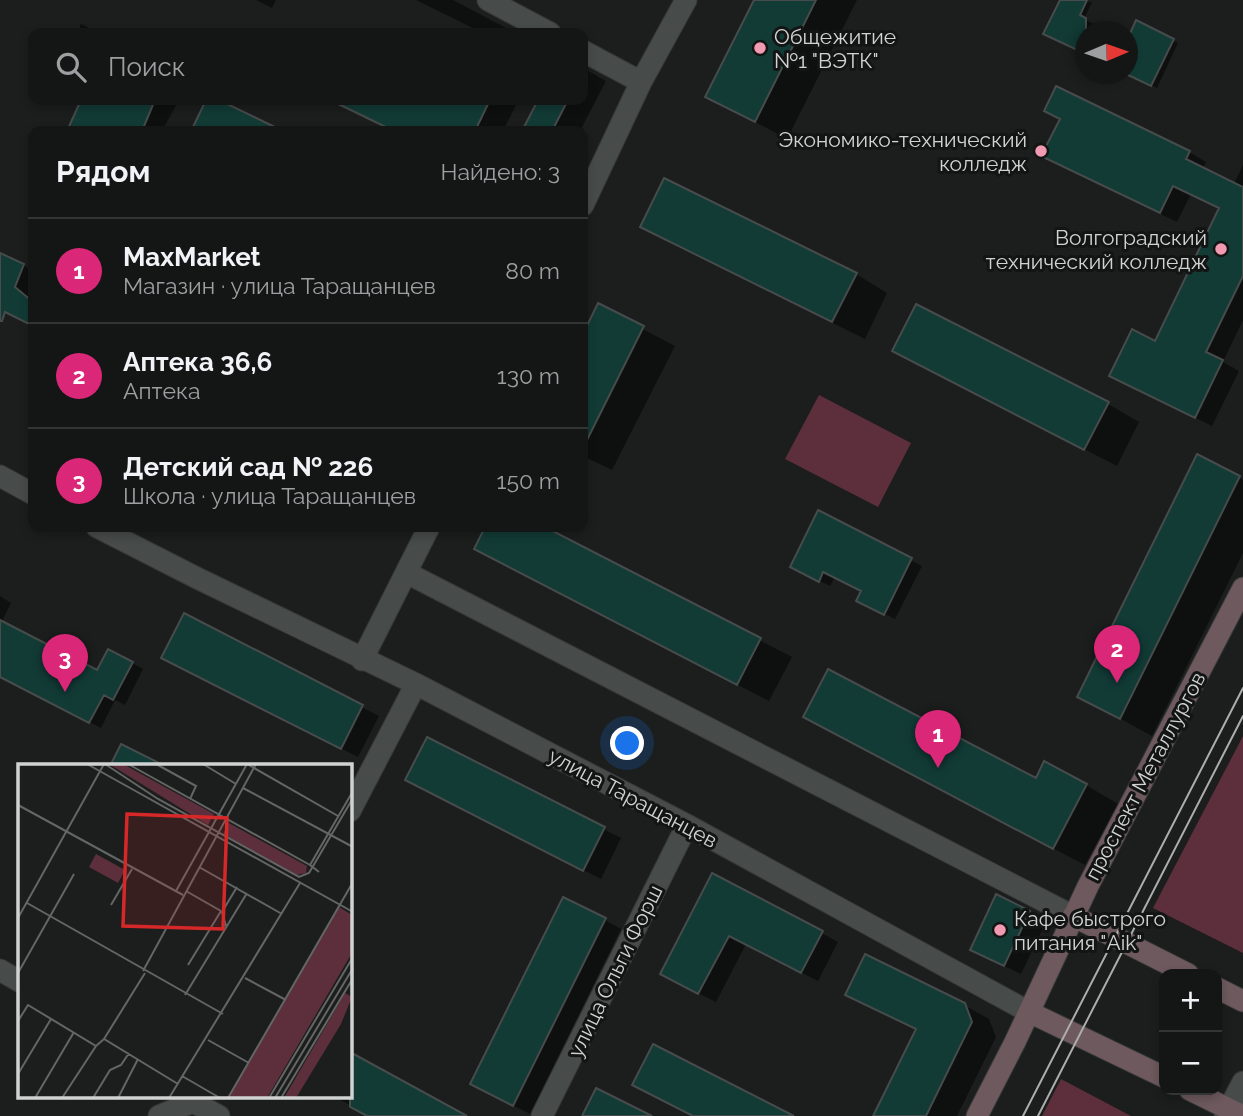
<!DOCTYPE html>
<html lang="ru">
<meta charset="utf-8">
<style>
:root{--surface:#141616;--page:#212323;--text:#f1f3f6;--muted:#9d9fa1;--line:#333535;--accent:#db2777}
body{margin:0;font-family:Raleway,sans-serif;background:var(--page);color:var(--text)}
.controls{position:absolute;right:21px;bottom:21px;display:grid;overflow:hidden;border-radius:14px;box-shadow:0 4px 10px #0003}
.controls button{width:63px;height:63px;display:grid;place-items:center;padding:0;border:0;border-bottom:2px solid var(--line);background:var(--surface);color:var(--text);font:35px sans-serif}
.compass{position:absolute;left:1075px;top:21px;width:63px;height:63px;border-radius:50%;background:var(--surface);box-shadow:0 4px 10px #0003;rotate:88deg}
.you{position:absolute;left:628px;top:744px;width:24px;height:24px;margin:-18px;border:5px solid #fff;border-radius:50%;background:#1a73e8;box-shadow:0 0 0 10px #1a73e833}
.badge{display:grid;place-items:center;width:46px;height:46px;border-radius:50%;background:var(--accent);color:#fff;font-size:23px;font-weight:700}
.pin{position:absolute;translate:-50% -58px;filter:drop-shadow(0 2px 4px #0008)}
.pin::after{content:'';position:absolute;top:37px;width:24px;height:21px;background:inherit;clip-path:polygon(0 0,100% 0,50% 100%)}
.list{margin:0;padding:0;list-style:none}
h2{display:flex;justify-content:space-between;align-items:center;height:91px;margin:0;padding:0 28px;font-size:30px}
h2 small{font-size:23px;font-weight:400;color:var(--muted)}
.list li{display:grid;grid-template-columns:46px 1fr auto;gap:21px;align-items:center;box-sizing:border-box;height:105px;padding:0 28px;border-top:2px solid var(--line)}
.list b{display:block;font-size:26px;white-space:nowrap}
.list p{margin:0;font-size:23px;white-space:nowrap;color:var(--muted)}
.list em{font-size:23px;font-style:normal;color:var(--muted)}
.icon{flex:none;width:38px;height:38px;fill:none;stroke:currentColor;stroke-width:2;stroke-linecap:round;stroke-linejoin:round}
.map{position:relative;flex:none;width:1243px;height:1116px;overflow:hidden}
.search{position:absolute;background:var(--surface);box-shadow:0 4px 10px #0003;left:28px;top:28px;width:560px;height:77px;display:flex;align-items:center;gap:18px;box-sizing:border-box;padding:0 24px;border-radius:14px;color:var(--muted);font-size:26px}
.panel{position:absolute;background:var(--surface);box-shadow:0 4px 10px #0003;left:28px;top:126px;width:560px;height:406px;border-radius:14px}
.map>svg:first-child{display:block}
.green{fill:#5d2f3c}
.shadow{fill:#0007}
.building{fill:#123b36;stroke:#474b4b;stroke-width:2}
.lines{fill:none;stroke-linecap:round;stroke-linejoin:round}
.street-casing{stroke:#373939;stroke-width:23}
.secondary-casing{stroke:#373939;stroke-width:23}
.street{stroke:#474b4a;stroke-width:21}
.secondary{stroke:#6d595e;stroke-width:21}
.tram{stroke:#acaeae;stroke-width:2}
.poi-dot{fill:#f19ab1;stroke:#121514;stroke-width:2.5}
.labels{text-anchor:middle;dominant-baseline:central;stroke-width:6;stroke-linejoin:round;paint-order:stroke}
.poi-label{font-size:21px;fill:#d1d3d3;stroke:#121514;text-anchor:start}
.street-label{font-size:21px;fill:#d1d3d3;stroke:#121514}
.inset-road{fill:none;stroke:#646666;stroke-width:2}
.view{fill:#d62828;fill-opacity:0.15;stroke:#d62828;stroke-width:3.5}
.inset-edge{fill:none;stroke:#d1d3d3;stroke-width:3.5}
</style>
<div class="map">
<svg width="1243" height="1116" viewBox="0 0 1243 1116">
<rect width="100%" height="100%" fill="#1b1e1d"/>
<path class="green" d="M819 395 911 443 878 507 785 459Z
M1243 736V953L1153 908Z
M1061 1079 1131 1116H1042Z"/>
<path class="shadow" d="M256 0H276L272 8Z
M416 0H453L508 29 506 33H483Z
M755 0H857L787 139 707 96Z
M1062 0 1092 2 1084 19 1110 32H1086Z
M1137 23 1178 43 1157 88 1128 73V40Z
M81 24 100 33H77Z
M583 68 606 81 580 131H524L540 100H583Z
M83 100H179L162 131H69Z
M349 100H515L518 101 503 131H394L346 106Z
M1189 152 1206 162 1203 168 1234 184 1243 165V320L1223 362 1239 371 1212 426 1128 385 1156 343 1221 208 1191 194 1177 222 1060 165Z
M643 227 856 274 887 293 865 339 674 245Z
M23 265 33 271V325L0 308V266Z
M599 306 675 346 612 470 583 456V338Z
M894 351 1108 404 1139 422 1117 466Z
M1198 457 1243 480V553L1152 736 1079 696Z
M819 513 922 566 895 619 869 606 863 591 835 577 830 586 803 573Z
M487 527H541L792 657 769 701 476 548Z
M0 596 11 603 1 623 98 673 132 663 143 669 125 705 115 700 101 728 0 676Z
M185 616 379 716 358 757 180 667Z
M836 735 1037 780 1086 785 1118 804 1085 865Z
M428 739 621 838 601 879 424 789Z
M712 875 838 942 818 981 746 944 716 1002 678 983Z
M997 897 1046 922 1021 974 989 959Z
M605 920 621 929 530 1114 489 1093Z
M847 995 964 1005 989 1019 996 1037 957 1116H876L917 1031Z
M350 1054 463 1116H370L335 1097H350Z"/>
<path class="building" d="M754 0H816L755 122 705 97Z
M1060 0H1087L1080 15 1086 18V54L1043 34Z
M1136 20 1174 39 1151 86 1128 75V38Z
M1056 86 1190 151 1186 159 1243 187V276L1206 352 1223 360 1195 418 1109 376 1132 329 1155 341 1219 208 1173 186 1160 213 1041 156 1060 119 1044 111Z
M81 100H155L142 131H67Z
M206 100H219L283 131H191Z
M330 100H490L475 131H394Z
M538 100H568L552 131H522Z
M664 178 857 273 832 322 640 227Z
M0 253 24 264 15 287 33 302V326L5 312 2 321H0Z
M598 303 644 326 583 448V334Z
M916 304 1109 402 1084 450 892 351Z
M1197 454 1240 476 1120 719 1077 697Z
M818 510 912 558 884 615 856 601 861 591 823 572 819 582 790 567Z
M485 527H545L761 638 737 685 474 549Z
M184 613 363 705 341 749 161 658Z
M0 620 97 670 108 649 133 662 113 700 104 695 89 723 0 677Z
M828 669 1036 778 1044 761 1087 784 1053 849 803 717Z
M427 737 605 827 583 871 405 780Z
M121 744 165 766H110Z
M712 873 823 931 801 973 729 936 698 994 660 974Z
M996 894 1030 911 1004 966 970 950Z
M563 897 606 918 513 1106 470 1084Z
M865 954 965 1003 972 1022 926 1116H873L916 1029 845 995Z
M653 1044 794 1116H693L632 1085Z
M350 1052 467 1116H367L350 1107Z
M596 1088 652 1116H582Z"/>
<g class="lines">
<defs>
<path id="street" d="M488 0 550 33
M583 51 641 82
M583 205 641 82 686 0
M0 476 33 494
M97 527 197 578 416 684 687 825 1029 1012
M407 573 1073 916
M362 660 429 527
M350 811 416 684
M0 970 19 981
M159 1116 193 1102 219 1116
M542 1116 687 825
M1225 1116 1243 1082"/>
<path id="secondary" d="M1073 916 1188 974
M1217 988 1243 1001
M1029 1012 1164 1077
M1190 1090 1243 1116
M977 1116 1015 1042 1088 886 1243 588"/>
</defs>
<use href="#street" class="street-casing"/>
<use href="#secondary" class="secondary-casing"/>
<use href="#street" class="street"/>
<use href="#secondary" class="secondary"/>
<path class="tram" d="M1023 1116 1243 688
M1038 1116 1243 716"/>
</g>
<g class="poi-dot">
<circle cx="760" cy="48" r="7"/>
<circle cx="1041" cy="151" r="7"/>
<circle cx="1221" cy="249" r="7"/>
<circle cx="1000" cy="930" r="7"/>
</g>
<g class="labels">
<g class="poi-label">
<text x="774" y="36">Общежитие<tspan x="774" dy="24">№1 "ВЭТК"</tspan></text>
<text x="1027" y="139" text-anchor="end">Экономико-технический<tspan x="1027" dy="24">колледж</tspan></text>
<text x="1207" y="237" text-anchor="end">Волгоградский<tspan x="1207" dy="24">технический колледж</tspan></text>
<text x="1014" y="918">Кафе быстрого<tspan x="1014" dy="24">питания "Aik"</tspan></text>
</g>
<g class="street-label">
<text transform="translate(1145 776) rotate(-62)">проспект Металлургов</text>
<text transform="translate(633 798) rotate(28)">улица Таращанцев</text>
<text transform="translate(615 971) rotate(-64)">улица Ольги Форш</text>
</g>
</g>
<g transform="translate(18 764)">
<rect width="334" height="334" fill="#1b1e1d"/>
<path d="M91 0H105L196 50 190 61ZM211 59 289 102 288 109 279 111 205 70ZM78 90 107 106 100 119 71 103ZM321 143 334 151V189L249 334H211ZM327 229 334 233 323 260 278 334H266Z" fill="#5d2f3c"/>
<path class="inset-road" d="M69 0 335 148M87 0 140 35 281 113 291 109 335 34M110 0 292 101M138 0 178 22 172 35M185 0 218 20M229 0 320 52M225 24 335 83M0 41 165 131M181 103 264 150M301 108 292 101 335 27M158 127 229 0M168 127 203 147M9 139 205 250M93 141 114 105M0 154 86 0M208 162 204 148 219 123M170 201 203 147M125 207 238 0M0 209 56 110M227 214 268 236M167 231 229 129M0 257 10 241 78 282 86 275 160 320M86 275 127 209M190 276 231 299M0 310 33 255M164 312 202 334M17 334 56 268M44 334 78 282M75 334 92 306 103 301 111 289M100 334 120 295M151 334 282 119M210 334 335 118M251 334 335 193M257 334 335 204M263 334 335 214"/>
<path class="view" d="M109 50 209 54 205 165 105 162Z"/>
<rect width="334" height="334" class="inset-edge"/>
</g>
</svg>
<div class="controls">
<button>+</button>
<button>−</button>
</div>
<svg class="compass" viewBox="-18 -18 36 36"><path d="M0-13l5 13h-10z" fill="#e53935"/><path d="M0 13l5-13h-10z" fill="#9d9fa1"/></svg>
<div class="you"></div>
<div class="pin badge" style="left:938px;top:768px">1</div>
<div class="pin badge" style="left:1117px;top:683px">2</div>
<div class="pin badge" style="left:65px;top:692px">3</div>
<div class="search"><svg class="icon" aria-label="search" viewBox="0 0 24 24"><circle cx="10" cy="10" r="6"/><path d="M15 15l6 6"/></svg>Поиск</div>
<section class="panel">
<h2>Рядом<small>Найдено: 3</small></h2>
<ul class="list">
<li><span class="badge">1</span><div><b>MaxMarket</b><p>Магазин · улица Таращанцев</p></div><em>80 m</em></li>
<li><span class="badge">2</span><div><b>Аптека 36,6</b><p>Аптека</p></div><em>130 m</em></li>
<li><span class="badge">3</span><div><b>Детский сад № 226</b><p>Школа · улица Таращанцев</p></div><em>150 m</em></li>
</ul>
</section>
</div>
